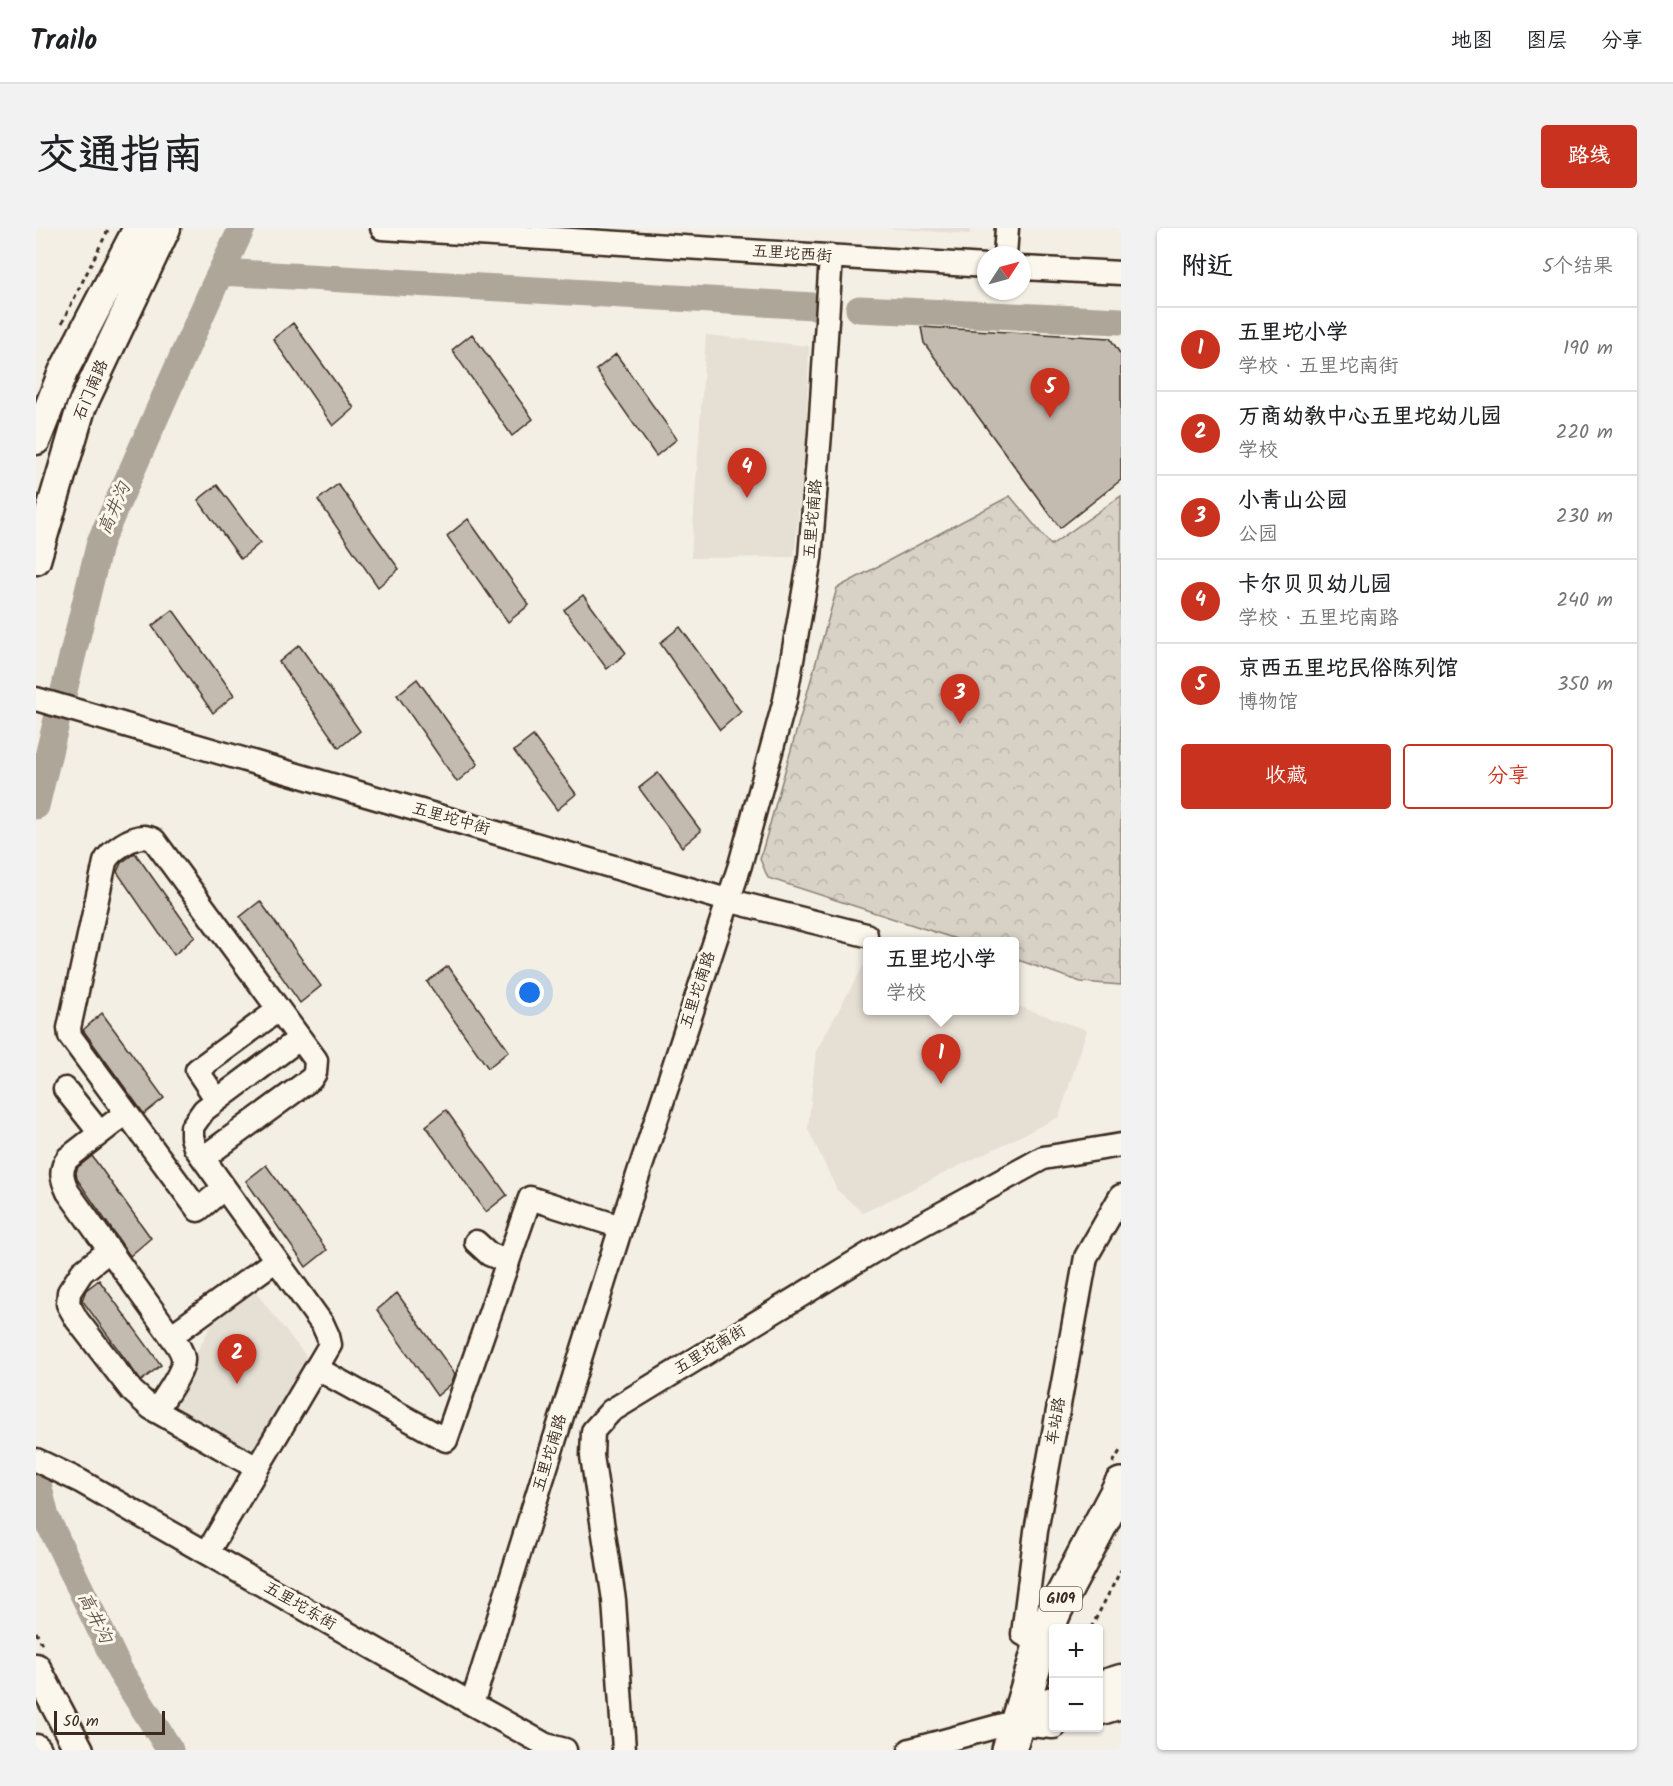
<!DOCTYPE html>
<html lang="zh">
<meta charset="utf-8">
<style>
:root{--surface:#fff;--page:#f2f2f2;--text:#202124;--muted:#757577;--line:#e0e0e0;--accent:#c8321e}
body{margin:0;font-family:Kalam,"LXGW WenKai TC",sans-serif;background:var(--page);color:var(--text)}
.controls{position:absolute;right:18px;bottom:18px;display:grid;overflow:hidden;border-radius:6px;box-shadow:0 2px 4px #0004}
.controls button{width:54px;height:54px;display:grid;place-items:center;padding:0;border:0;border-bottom:2px solid var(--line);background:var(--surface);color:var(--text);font:30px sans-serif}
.compass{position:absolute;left:941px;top:18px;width:54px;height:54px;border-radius:50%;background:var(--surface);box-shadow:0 2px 4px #0004;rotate:54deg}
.scale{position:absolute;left:18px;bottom:15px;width:111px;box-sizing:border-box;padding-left:6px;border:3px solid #3b2a1e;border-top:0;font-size:16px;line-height:21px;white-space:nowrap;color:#3b2a1e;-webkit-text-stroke:4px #fbf7ec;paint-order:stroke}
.you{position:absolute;left:494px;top:765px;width:21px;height:21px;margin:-15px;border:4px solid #fff;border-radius:50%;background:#1a73e8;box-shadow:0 0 0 9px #1a73e833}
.badge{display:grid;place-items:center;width:39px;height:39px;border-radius:50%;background:var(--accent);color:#fff;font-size:20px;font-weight:700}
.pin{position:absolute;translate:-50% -50px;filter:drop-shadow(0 2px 3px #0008)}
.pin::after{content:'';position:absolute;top:32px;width:21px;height:18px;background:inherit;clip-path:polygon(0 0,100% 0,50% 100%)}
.popup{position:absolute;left:827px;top:709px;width:156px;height:78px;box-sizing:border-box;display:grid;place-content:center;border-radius:6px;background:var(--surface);filter:drop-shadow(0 2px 4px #0005);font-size:20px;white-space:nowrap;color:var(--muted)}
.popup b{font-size:22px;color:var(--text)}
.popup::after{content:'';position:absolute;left:50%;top:100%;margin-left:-12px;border:12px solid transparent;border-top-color:var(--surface)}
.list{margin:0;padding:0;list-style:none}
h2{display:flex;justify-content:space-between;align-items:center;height:78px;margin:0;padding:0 24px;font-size:26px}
h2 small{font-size:20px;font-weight:400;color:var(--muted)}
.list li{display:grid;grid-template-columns:39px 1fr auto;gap:18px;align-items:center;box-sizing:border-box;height:84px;padding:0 24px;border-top:2px solid var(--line)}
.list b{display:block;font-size:22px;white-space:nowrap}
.list p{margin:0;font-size:20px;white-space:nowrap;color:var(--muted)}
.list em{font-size:20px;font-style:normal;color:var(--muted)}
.actions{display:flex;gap:12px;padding:18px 24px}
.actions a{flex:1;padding:14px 0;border:2px solid var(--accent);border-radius:6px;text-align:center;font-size:21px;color:var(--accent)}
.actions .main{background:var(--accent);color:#fff}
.map{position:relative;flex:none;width:1085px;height:1522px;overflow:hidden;border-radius:6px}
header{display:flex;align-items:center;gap:36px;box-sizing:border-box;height:84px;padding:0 30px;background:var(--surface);border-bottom:2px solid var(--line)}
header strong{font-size:28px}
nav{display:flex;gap:33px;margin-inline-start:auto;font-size:21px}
.intro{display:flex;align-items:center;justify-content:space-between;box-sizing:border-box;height:144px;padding:0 36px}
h1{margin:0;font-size:42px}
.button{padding:15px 27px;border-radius:6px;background:var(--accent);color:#fff;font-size:21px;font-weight:700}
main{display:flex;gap:36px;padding:0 36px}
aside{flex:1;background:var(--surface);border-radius:6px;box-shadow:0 2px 4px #0004}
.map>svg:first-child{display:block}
.built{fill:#e5dfd4}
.park{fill:url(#park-crowns);stroke:#8a7e72;stroke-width:1.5}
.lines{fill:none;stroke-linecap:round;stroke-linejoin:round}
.river{stroke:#afa69a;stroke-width:27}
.building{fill:#c3bbb0;stroke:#3b2a1e;stroke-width:1.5}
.minor-casing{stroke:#3b2a1e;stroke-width:27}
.major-casing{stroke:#3b2a1e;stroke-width:33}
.highway-casing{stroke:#3b2a1e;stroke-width:38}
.path{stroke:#3b2a1e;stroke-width:3;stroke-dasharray:4.5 4.5;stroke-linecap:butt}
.minor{stroke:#fbf7ec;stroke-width:22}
.major{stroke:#fbf7ec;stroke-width:28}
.highway{stroke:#fbf7ec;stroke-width:33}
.labels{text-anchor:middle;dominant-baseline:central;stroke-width:6;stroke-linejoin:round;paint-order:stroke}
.shield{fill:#fbf7ec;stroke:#75685c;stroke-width:1.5}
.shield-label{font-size:15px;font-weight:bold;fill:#3b2a1e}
.street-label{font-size:16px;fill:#3b2a1e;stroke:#fbf7ec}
.water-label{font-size:18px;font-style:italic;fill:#645549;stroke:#fbf7ec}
</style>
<header>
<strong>Trailo</strong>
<nav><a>地图</a><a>图层</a><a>分享</a></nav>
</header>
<div class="intro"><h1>交通指南</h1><a class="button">路线</a></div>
<main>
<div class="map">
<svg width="1085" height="1522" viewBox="0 0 1085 1522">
<defs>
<pattern id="park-crowns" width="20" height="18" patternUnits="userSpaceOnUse" patternTransform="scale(1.5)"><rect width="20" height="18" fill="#d8d1c6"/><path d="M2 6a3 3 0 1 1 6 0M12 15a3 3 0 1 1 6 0" fill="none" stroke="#bab4aa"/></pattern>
</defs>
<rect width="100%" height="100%" fill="#f3efe4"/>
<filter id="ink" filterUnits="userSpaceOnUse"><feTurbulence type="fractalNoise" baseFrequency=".0167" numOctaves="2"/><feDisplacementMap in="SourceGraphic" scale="12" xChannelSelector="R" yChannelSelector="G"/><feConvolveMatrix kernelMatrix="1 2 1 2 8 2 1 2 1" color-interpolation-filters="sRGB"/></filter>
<g filter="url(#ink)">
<path class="built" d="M850 0H934V6Z
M670 107 773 118 770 211 758 329 655 330Z
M831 731 832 782H978L979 777 1051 802 1023 889 827 985 801 962 772 901 780 823Z
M216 1060 273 1132 216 1229 130 1180 181 1087Z"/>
<path class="park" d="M974 268 1015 317 1085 268V757L1045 754 979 731 978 714 926 713 732 650 724 631 801 360Z"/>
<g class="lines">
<path class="river" d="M185 44 778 78
M823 81 1085 93
M0 578 64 314 178 58 206 0
M0 1248 10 1289 84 1443 134 1522"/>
</g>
<path class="building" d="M257 95 318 180 297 198 237 111Z
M885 99 1074 110 1085 127V252L1024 300 888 115Z
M436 106 497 191 476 208 416 122Z
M580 126 641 211 620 228 560 142Z
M302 256 363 341 342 359 282 272Z
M181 257 224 315 205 331 162 272Z
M432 291 493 377 472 394 411 308Z
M547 367 590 425 571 441 528 382Z
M137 382 198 467 177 485 116 398Z
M644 399 705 484 684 502 624 415Z
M263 417 324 503 303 520 243 434Z
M381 451 442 536 421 554 361 467Z
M497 508 540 566 521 582 478 523Z
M622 545 665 603 646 619 603 560Z
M99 625 159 709 138 727 81 644 85 635Z
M224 673 285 758 264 775 204 689Z
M412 738 473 823 452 840 391 754Z
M66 785 128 870 108 886 47 802Z
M410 882 471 967 450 984 390 898Z
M56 928 115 1010 94 1028 41 951 40 944 42 939Z
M230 937 291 1022 270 1039 210 953Z
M63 1052 125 1137 105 1153 46 1072 50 1062Z
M361 1065 419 1146 415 1156 401 1168 341 1082Z"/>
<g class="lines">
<defs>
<path id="minor" d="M346 0 950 38
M969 27 971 0
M986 40 1085 45
M0 471 691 672 830 707
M29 861 64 905
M181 872 161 842 242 782
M90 885 32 930C23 942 26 951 32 964L135 1108 240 1032
M167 930 275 851 279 845 280 832 118 612C116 611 110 609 109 609 96 608 74 623 69 634L33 800 34 808 162 982 188 960
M440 1014 453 1026 472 1034
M74 1022 46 1044 33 1064 32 1076 41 1092 96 1163 115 1180 221 1240
M280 1140 410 1212 494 970 585 999
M120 1183C127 1171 149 1143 147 1130 146 1122 140 1115 135 1108
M0 1232 44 1253 436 1476 510 1517 529 1522
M171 1325 294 1117 292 1108 287 1097 159 919 156 909V899L168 882 263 811
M1005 1415 987 1406 1000 1303 1050 1029 1085 968
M436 1476 585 999 704 637 749 472 774 330 784 205 795 28
M588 1522 578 1372 556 1228 557 1203 575 1183 836 1024 1007 930 1085 917
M874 1522 981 1493"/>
<path id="major" d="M0 212 27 144 102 0
M0 332 45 180 130 0
M0 1440 43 1522
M1062 1458 1085 1451
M1062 1483 1085 1476
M981 1493 1006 1476 1017 1473
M981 1493 1017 1496
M0 1521 1 1522"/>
<path id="highway" d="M973 1522 1005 1415 1019 1382 1085 1257"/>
</defs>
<use href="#minor" class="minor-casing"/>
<use href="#major" class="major-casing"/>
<use href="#highway" class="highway-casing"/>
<path class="path" d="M26 95 73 0
M1077 1235 1085 1221
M1055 1400 1085 1342
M0 1404 8 1420"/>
<use href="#minor" class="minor"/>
<use href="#major" class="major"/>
<use href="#highway" class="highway"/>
</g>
</g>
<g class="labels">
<rect class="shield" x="1004" y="1359" width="42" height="24" rx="4.5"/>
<g class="shield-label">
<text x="1025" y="1371">G109</text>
</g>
<g class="street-label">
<text transform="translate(756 26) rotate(4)">五里坨西街</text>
<text transform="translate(55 162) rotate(-67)">石门南路</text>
<text transform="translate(777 291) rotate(-85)">五里坨南路</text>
<text transform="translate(415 591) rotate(16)">五里坨中街</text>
<text transform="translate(662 762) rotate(-72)">五里坨南路</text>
<text transform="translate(674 1122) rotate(-31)">五里坨南街</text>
<text transform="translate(1020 1193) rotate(-80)">车站路</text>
<text transform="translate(514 1225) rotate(-73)">五里坨南路</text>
<text transform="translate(264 1378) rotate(30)">五里坨东街</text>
</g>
<g class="water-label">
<text transform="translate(79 281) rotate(-66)">高井沟</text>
<text transform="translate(58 1390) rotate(64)">高井沟</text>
</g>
</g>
</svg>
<div class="controls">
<button>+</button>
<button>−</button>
</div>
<svg class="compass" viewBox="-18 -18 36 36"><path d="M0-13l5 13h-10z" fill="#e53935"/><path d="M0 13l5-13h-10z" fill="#757577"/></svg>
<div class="scale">50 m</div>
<div class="you"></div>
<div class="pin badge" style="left:905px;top:856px">1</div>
<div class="popup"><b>五里坨小学</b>学校</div>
<div class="pin badge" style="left:201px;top:1156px">2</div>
<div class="pin badge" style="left:924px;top:496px">3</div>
<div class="pin badge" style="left:711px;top:270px">4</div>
<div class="pin badge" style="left:1014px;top:190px">5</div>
</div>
<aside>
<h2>附近<small>5个结果</small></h2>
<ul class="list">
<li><span class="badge">1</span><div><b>五里坨小学</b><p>学校 · 五里坨南街</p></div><em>190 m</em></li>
<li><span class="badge">2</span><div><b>万商幼教中心五里坨幼儿园</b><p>学校</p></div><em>220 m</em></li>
<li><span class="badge">3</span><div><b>小青山公园</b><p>公园</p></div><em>230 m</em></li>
<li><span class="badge">4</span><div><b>卡尔贝贝幼儿园</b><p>学校 · 五里坨南路</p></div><em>240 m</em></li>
<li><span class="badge">5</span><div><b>京西五里坨民俗陈列馆</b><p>博物馆</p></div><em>350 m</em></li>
</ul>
<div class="actions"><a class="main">收藏</a><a>分享</a></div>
</aside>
</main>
